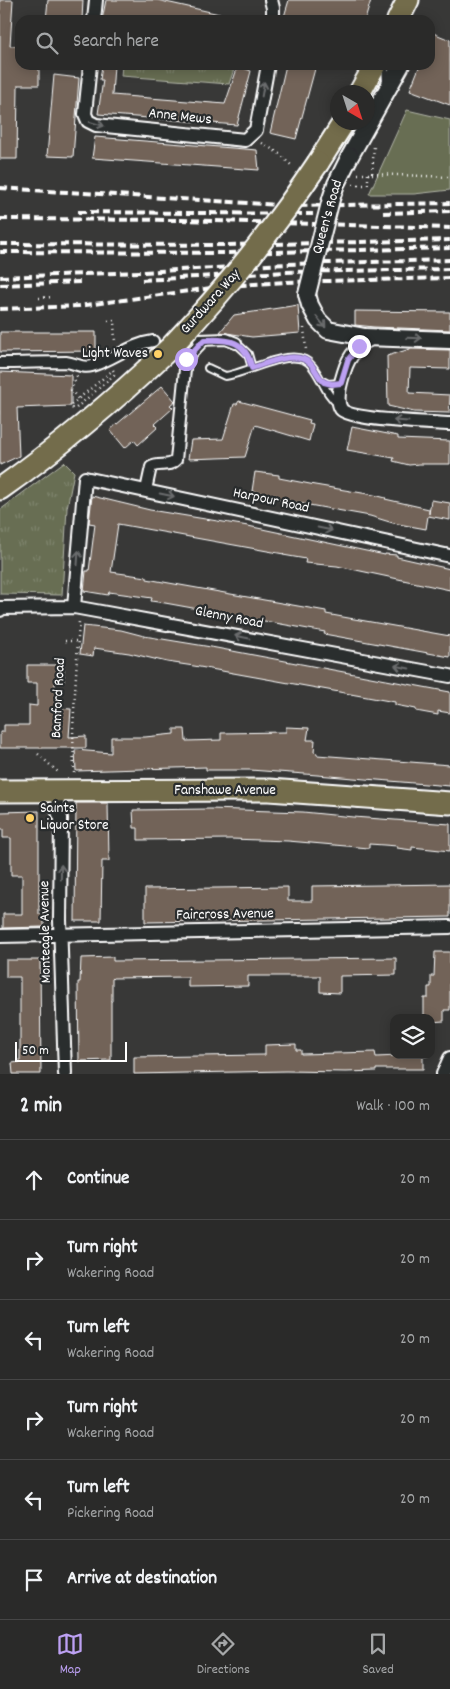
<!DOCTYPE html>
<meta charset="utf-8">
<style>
:root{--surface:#2a2a29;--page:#323231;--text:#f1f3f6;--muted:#a5a7a8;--line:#464646;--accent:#bca0f2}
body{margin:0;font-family:Dekko,sans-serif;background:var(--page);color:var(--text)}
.controls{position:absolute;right:15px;bottom:15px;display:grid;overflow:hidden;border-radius:10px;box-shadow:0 2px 12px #0003}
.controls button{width:45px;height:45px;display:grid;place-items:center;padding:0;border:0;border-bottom:1px solid var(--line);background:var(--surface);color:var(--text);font:25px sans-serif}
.compass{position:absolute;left:330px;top:85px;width:45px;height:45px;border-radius:50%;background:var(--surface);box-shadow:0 2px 12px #0003;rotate:141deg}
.scale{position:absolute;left:15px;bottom:12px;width:112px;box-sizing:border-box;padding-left:5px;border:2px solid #fff;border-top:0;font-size:14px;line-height:18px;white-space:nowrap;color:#fff;-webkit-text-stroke:4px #2a2d2e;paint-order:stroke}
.stop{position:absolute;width:15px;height:15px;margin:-11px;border:4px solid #bca0f2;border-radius:50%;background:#fff}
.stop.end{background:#bca0f2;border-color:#fff;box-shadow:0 1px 5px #0008}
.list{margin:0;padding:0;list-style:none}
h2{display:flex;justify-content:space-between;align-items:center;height:65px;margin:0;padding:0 20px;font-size:21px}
h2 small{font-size:16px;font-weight:400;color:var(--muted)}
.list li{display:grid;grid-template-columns:32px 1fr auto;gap:15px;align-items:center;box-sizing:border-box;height:80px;padding:0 20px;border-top:1px solid var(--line)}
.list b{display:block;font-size:19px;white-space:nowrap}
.list p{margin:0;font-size:16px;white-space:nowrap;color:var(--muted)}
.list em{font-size:16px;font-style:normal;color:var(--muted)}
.icon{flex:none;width:28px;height:28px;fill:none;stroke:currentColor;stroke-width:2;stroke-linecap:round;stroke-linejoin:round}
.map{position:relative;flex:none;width:450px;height:1074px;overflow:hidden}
.search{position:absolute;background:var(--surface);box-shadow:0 2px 12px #0003;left:15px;right:15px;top:15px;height:55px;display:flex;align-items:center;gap:12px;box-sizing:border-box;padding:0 18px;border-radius:15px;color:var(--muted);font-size:19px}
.sheet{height:545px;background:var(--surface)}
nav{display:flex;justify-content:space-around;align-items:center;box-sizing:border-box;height:70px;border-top:1px solid var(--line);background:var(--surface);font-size:14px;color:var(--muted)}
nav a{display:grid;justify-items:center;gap:2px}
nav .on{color:var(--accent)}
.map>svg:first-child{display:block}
.grass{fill:url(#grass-tufts);stroke:#b3b6a9}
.green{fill:#676e53;stroke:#b3b6a9}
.building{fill:#726459;stroke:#fff}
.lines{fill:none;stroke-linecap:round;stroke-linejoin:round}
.service-casing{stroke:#fff;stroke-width:10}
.pedestrian-casing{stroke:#fff;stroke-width:14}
.minor-casing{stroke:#fff;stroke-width:16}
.tertiary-casing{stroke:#fff;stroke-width:20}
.primary-casing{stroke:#fff;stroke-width:25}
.path{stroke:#fff;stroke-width:2.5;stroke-dasharray:1 4;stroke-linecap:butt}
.service{stroke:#2a2d2e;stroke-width:6}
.pedestrian{stroke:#2a2d2e;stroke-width:10}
.minor{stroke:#2a2d2e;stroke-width:12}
.tertiary{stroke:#2a2d2e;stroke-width:16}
.primary{stroke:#736c4b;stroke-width:21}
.rail{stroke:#fff;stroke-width:4;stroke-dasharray:8 4;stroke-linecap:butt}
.tertiary-bridge-casing{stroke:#fff;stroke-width:20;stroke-linecap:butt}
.primary-bridge-casing{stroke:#fff;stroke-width:25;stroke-linecap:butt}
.tertiary-bridge{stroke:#2a2d2e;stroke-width:16}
.primary-bridge{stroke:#736c4b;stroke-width:21}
.oneway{stroke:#6a6c6d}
.route{stroke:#bca0f2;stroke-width:6}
.poi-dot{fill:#ffd166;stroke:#2a2d2e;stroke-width:2}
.labels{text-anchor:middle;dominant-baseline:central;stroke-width:4.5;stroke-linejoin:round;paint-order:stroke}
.street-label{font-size:15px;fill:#fff;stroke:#2a2d2e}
.poi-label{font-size:15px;fill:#fff;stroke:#2a2d2e;text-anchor:end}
</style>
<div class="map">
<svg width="450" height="1074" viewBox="0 0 450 1074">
<defs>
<pattern id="grass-tufts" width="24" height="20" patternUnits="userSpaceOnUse" patternTransform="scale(1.25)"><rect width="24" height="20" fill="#676e53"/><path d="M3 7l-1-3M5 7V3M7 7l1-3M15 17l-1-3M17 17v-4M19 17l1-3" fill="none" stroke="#7e846d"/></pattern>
</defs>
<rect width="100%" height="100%" fill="#383837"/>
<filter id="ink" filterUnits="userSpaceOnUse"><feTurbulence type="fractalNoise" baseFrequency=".02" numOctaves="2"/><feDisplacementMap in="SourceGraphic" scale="10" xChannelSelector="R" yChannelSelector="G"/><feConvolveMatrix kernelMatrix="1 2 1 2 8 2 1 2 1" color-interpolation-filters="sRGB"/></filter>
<g filter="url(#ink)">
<path class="grass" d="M122 65H230L235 66 229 84 121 76Z
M64 462 74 472 67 508 62 595 0 594V510Z"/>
<path class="green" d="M407 110 450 120V190L414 194H369Z"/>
<path class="building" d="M0 0H13L10 46H20V65H39V85H18L17 159H0Z
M48 0H83L82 20H46Z
M106 0H157L224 15V20H102Z
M289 0H371L365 20H283Z
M433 33 450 40V105L410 90 420 65H430V41Z
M102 65H114L112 95 225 104 238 66 251 71 237 125 98 114 103 80H100Z
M286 65H316L296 139 270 133Z
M54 75 79 78 73 157 47 156Z
M95 137 257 150 259 170 92 158Z
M298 305 300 333 252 337 220 332 234 315Z
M355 311 450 312V330L374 327 355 325Z
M0 332H96V351L0 352Z
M410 349 450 350V369L410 368 409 393 450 395 449 413 414 412 388 406 387 356Z
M0 372 71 375V406L17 408 19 456 0 465Z
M162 386 175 401 170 405 173 408 155 424 158 427 138 445 134 440 125 448 110 430Z
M239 401 310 420 309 423 313 424 309 441 255 425 245 457 188 459 191 440 223 439 234 404H237Z
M352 427 398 436V439L450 441V464H419L409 465 393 461 394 458 347 450Z
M255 472 279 475V478L315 485 374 495 386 498 385 499 429 509V514L431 500 450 503V520L428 516 426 529 393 523 370 516 276 499V497L252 491Z
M92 496 150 510 248 526 385 555V554L397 555V557L450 569V590L337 566 305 563 306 559 283 555 284 554 118 524 111 572 147 577V579L180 585 326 611V614L450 636V657L324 634 325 632 165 603 151 601 152 598 109 592 108 595 84 591 86 571H89L95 524 89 523Z
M83 626 121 630 144 636 211 647 450 692V713L438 711V715L416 711V709L395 705V702L194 666 167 662 129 653 94 648 93 656 80 654Z
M27 665H64V682L55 683V708L71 709 69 737 86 736V748H0V732H4V725H29V705L37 706V683H27Z
M286 727 309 728 307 740H315L314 752 317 753V755L450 765V786L305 774 250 770H206V767L76 771 75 750 111 753V737H145L174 734V729H185L186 741 221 740V733L286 732Z
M76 803H108L109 861H102L101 921H75Z
M210 809 303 812 353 817 450 824V851L412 847V850L397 848V846L384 845 369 844V848L288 841 231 839 138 840V828H134L133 810Z
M39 811V914H44V927L3 928V914H22V875H11V838H3V829H0V812Z
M450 884V917L145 922V889L288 887V901H312V886Z
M435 952H450V1010H444V1021L431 1022V1018H424V998H428V987H431V976H434Z
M113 957V961L396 958V975L340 976V993L320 992V976H248V986L188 987V977L113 978 112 979V1001H111V1060L79 1061 78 982H80L81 958Z
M6 960H40L41 1074H13L12 1063 20 1062V977H6Z
M296 1044V1050H301V1054L375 1052 376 1057 423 1055V1069H376V1071L346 1072 286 1071 134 1074V1057L265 1055V1045Z"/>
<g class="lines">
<defs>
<path id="service" d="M385 65 386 83
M236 343 248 354 252 368
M208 368 225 376C247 374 296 343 312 366 322 378 325 394 338 404
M321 380 328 384 341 383"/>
<path id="pedestrian" d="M199 340 226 339 236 343
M0 363C22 363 44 362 66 362 76 363 82 369 92 366 114 360 130 344 153 341
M146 490 151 467C159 462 169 468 176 460L186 359 204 340"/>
<path id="minor" d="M271 0 273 8V20
M94 20 96 0
M90 65 85 114 88 121 96 125 245 140 256 130 268 65
M376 337C359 343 349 355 344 372 341 382 335 399 341 409 349 420 432 423 450 424
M74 607 85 478 450 556
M0 610V608L74 607 450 676
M58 789 57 810 61 818 60 920 65 1074
M0 936 450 927
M443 1074 450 1058"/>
<path id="tertiary" d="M350 156 401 65
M307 294 310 305 318 320 328 330 365 337 450 340"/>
<path id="primary" d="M398 20 408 0
M360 92 375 65
M318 163 344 122
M0 489C61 446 116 399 170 348
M0 791 269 790 450 803"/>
</defs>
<use href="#service" class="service-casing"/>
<use href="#pedestrian" class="pedestrian-casing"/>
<use href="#minor" class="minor-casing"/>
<use href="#tertiary" class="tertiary-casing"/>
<use href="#primary" class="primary-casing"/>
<path class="path" d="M262 143 280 154 293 167
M358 174H372L374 146
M372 174 450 177
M353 185H368V174
M39 298 52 297
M108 321 114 320 115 343
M304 328 306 350
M113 370 115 373 114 375 75 409 71 408V405Z
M77 376 71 390 78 399
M65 641H78
M38 754 59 773
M74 773 73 729 79 621"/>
<use href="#service" class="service"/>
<use href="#pedestrian" class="pedestrian"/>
<use href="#minor" class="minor"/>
<use href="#tertiary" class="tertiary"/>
<use href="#primary" class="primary"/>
<path class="rail" d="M0 188 297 206 450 203
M78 212 313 214
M383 213 450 211
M0 219 182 220 450 228
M0 244 229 245 450 240
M0 252 229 253 450 248
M0 277 142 272 286 264 450 260
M142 280 286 272 450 269
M0 285 82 282
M0 309 79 306 226 286 286 282 450 278"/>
<defs>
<path id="tertiary-bridge" d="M307 294 331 199 336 184 350 156"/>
<path id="primary-bridge" d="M170 348C225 290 274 229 318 163"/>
</defs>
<use href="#tertiary-bridge" class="tertiary-bridge-casing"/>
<use href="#primary-bridge" class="primary-bridge-casing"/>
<use href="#tertiary-bridge" class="tertiary-bridge"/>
<use href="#primary-bridge" class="primary-bridge"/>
</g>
<defs><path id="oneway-shaft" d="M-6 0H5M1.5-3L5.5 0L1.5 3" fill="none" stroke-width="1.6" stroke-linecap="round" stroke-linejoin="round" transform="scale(1.25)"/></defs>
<g class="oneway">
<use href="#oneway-shaft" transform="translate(263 89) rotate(-80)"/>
<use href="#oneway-shaft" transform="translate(97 124) rotate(15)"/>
<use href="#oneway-shaft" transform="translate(321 322) rotate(51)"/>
<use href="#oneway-shaft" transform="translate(414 338) rotate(2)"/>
<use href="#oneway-shaft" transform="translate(401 421) rotate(-176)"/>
<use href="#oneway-shaft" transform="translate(167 495) rotate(12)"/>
<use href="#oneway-shaft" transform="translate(325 529) rotate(12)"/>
<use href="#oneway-shaft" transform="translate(78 558) rotate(-86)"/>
<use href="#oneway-shaft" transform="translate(242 637) rotate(-169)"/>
<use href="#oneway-shaft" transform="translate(402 667) rotate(-169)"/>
<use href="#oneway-shaft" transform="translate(61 872) rotate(-89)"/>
</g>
</g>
<g class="lines" filter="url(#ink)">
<path class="route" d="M186 359 204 340C230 339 245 340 252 368 268 363 296 350 310 363 315 368 317 376 324 382L332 384 341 383 348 360 359 346"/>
</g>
<g class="poi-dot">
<circle cx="158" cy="354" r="5"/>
<circle cx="30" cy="818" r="5"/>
</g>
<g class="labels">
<g class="street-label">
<text transform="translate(180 117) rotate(6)">Anne Mews</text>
<text transform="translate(328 217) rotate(-74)">Queen's Road</text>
<text transform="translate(211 302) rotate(-48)">Gurdwara Way</text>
<text transform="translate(271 501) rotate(12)">Harpour Road</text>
<text transform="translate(229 618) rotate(11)">Glenny Road</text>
<text transform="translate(59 698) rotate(-87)">Bamford Road</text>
<text x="225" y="791">Fanshawe Avenue</text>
<text transform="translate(225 915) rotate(-1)">Faircross Avenue</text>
<text transform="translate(46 932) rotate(-91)">Monteagle Avenue</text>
</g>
<g class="poi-label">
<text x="148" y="354">Light Waves</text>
<text x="40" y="809" text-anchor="start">Saints<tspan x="40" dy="17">Liquor Store</tspan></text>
</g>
</g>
</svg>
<div class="controls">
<button><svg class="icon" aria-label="layers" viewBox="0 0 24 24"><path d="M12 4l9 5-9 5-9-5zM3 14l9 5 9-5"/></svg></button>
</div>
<svg class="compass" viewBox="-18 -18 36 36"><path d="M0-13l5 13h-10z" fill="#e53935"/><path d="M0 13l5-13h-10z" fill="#a5a7a8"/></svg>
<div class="scale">50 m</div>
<div class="stop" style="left:186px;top:359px"></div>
<div class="stop end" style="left:359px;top:346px"></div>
<div class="search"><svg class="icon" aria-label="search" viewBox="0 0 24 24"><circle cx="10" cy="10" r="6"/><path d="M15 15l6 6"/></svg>Search here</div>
</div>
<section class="sheet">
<h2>2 min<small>Walk · 100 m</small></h2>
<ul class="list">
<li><svg class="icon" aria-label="ahead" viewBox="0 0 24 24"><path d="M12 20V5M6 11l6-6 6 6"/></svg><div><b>Continue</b></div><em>20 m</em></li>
<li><svg class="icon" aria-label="right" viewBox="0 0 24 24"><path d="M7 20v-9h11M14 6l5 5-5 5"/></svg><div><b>Turn right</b><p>Wakering Road</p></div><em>20 m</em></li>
<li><svg class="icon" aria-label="left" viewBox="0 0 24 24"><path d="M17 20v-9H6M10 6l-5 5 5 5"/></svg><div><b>Turn left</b><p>Wakering Road</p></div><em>20 m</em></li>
<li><svg class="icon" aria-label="right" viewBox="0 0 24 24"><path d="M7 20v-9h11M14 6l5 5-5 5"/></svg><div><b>Turn right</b><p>Wakering Road</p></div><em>20 m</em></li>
<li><svg class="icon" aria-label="left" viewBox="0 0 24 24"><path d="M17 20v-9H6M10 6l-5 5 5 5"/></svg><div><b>Turn left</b><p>Pickering Road</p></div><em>20 m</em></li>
<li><svg class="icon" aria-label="arrive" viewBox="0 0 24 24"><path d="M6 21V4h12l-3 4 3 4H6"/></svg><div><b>Arrive at destination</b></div></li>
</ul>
</section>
<nav>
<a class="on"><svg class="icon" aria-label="map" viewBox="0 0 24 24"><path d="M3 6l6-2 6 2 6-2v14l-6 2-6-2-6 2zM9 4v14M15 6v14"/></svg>Map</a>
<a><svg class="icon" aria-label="directions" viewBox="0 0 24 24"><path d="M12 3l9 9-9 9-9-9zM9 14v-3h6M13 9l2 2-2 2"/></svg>Directions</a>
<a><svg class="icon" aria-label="saved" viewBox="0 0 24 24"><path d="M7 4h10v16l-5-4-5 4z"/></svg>Saved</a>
</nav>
